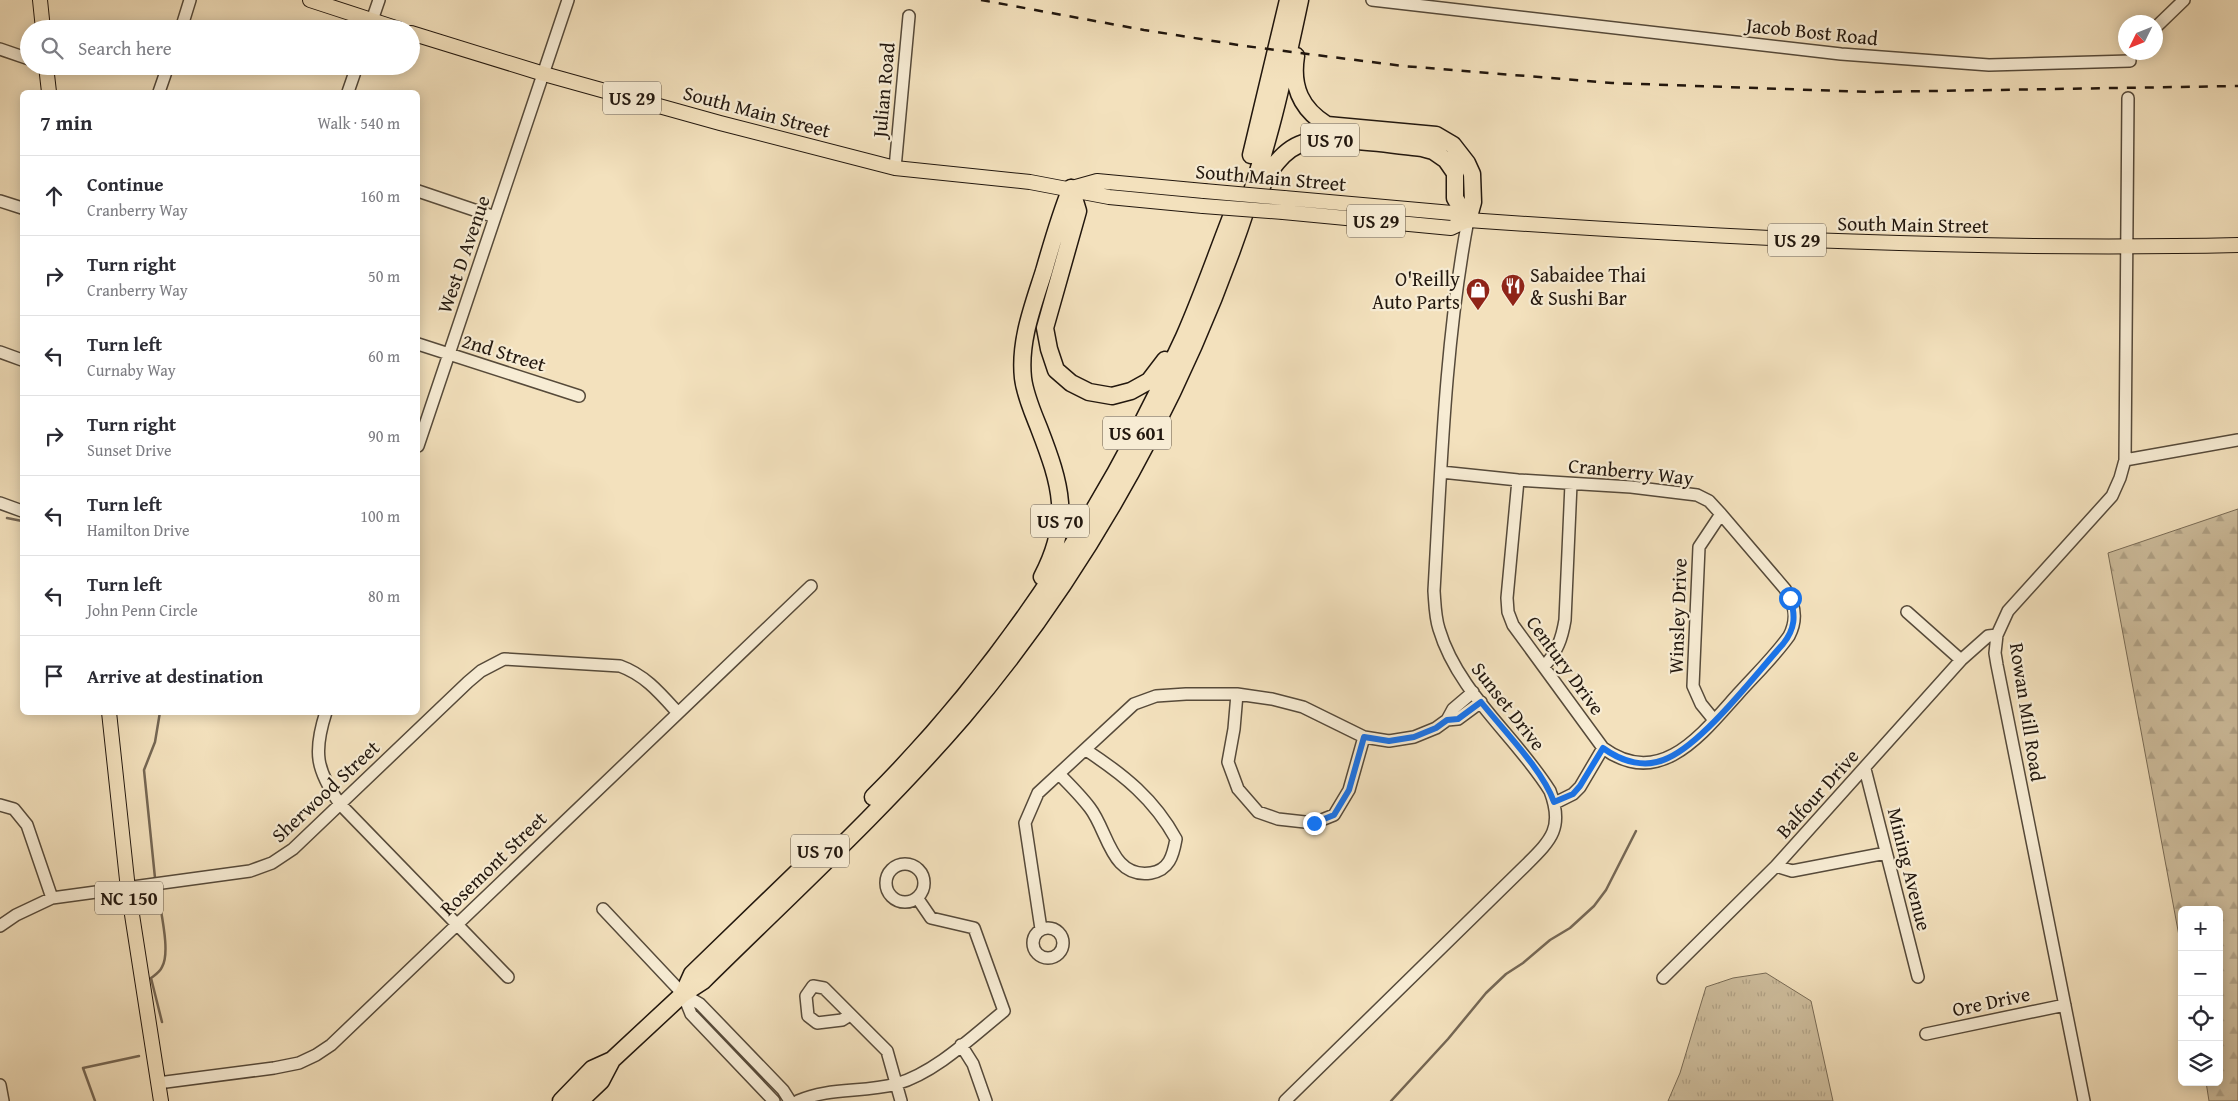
<!DOCTYPE html>
<meta charset="utf-8">
<style>
:root{--surface:#fff;--page:#f7f7f7;--text:#2b2b33;--muted:#7c7c81;--line:#e1e1e2}
body{margin:0;font-family:"Gentium Book Plus",serif;background:var(--page);color:var(--text)}
.controls{position:absolute;right:15px;bottom:15px;display:grid;overflow:hidden;border-radius:8px;box-shadow:0 2px 12px #0003}
.controls button{width:45px;height:45px;display:grid;place-items:center;padding:0;border:0;border-bottom:1px solid var(--line);background:var(--surface);color:var(--text);font:25px sans-serif}
.compass{position:absolute;left:2118px;top:15px;width:45px;height:45px;border-radius:50%;background:var(--surface);box-shadow:0 2px 12px #0003;rotate:227deg}
.stop{position:absolute;width:15px;height:15px;margin:-11px;border:4px solid #1a73e8;border-radius:50%;background:#fff}
.stop.end{background:#1a73e8;border-color:#fff;box-shadow:0 1px 5px #0008}
.list{margin:0;padding:0;list-style:none}
h2{display:flex;justify-content:space-between;align-items:center;height:65px;margin:0;padding:0 20px;font-size:21px}
h2 small{font-size:16px;font-weight:400;color:var(--muted)}
.list li{display:grid;grid-template-columns:32px 1fr auto;gap:15px;align-items:center;box-sizing:border-box;height:80px;padding:0 20px;border-top:1px solid var(--line)}
.list b{display:block;font-size:19px;white-space:nowrap}
.list p{margin:0;font-size:16px;white-space:nowrap;color:var(--muted)}
.list em{font-size:16px;font-style:normal;color:var(--muted)}
.icon{flex:none;width:28px;height:28px;fill:none;stroke:currentColor;stroke-width:2;stroke-linecap:round;stroke-linejoin:round}
.map{position:relative;flex:none;width:2238px;height:1101px;overflow:hidden}
.search{position:absolute;background:var(--surface);box-shadow:0 2px 12px #0003;left:20px;top:20px;width:400px;height:55px;display:flex;align-items:center;gap:12px;box-sizing:border-box;padding:0 18px;border-radius:28px;color:var(--muted);font-size:19px}
.panel{position:absolute;background:var(--surface);box-shadow:0 2px 12px #0003;left:20px;top:90px;width:400px;height:625px;border-radius:8px}
.map>svg:first-child{display:block}
.grass{fill:url(#grass-tufts);stroke:#786b56}
.forest{fill:url(#forest-firs);stroke:#786b56}
.lines{fill:none;stroke-linecap:round;stroke-linejoin:round}
.stream{stroke:#756754;stroke-width:2.5}
.minor-casing{stroke:#564a3a;stroke-width:14}
.major-casing{stroke:#22170e;stroke-width:16}
.highway-casing{stroke:#22170e;stroke-width:19}
.minor{stroke:#f7ecd4;stroke-width:11}
.major{stroke:#f3e1bd;stroke-width:14}
.highway{stroke:#f3e1bd;stroke-width:16}
.rail{stroke:#22170e;stroke-width:2.5;stroke-dasharray:9 9;stroke-linecap:butt}
.major-bridge-casing{stroke:#22170e;stroke-width:16;stroke-linecap:butt}
.major-bridge{stroke:#f3e1bd;stroke-width:14}
.route{stroke:#1a73e8;stroke-width:6}
.labels{text-anchor:middle;dominant-baseline:central;stroke-width:4.5;stroke-linejoin:round;paint-order:stroke}
.shield{fill:#f7ecd4;stroke:#625749;stroke-width:1}
.shield-label{font-size:19px;font-weight:bold;fill:#22170e}
.street-label{font-size:20px;fill:#22170e;stroke:#f7ecd4}
.poi-label{font-size:20px;fill:#22170e;stroke:#f7ecd4;text-anchor:start}
</style>
<div class="map">
<svg width="2238" height="1101" viewBox="0 0 2238 1101">
<defs>
<pattern id="grass-tufts" width="24" height="20" patternUnits="userSpaceOnUse" patternTransform="scale(1.25)"><rect width="24" height="20" fill="#cfbf9f"/><path d="M3 7l-1-3M5 7V3M7 7l1-3M15 17l-1-3M17 17v-4M19 17l1-3" fill="none" stroke="#b1a388"/></pattern>
<pattern id="forest-firs" width="22" height="20" patternUnits="userSpaceOnUse" patternTransform="scale(1.25)"><rect width="22" height="20" fill="#cfbf9f"/><path d="M5 1l3.5 6h-7zM16 11l3.5 6h-7z" fill="#b1a388"/></pattern>
</defs>
<rect width="100%" height="100%" fill="#f3e1bd"/>
<filter id="stains"><feTurbulence type="fractalNoise" baseFrequency=".004" numOctaves="4"/><feColorMatrix values="0 0 0 0 .2 0 0 0 0 .09 0 0 0 0 .02 0 0 0 .5 -.17"/></filter>
<radialGradient id="worn" r=".72"><stop offset=".6" stop-color="#630" stop-opacity="0"/><stop offset="1" stop-color="#630" stop-opacity=".3"/></radialGradient>
<path class="grass" d="M1766 973 1811 1001 1833 1101H1668L1680 1073 1706 987 1733 978Z"/>
<path class="forest" d="M2238 509V1101H2209L2206 1082H2219V910H2182V952L2108 553Z"/>
<g class="lines">
<path class="stream" d="M7 518 22 521
M155 878 144 770 155 742 160 712
M158 892C160 910 171 952 162 967 160 972 155 975 151 978L162 1022
M95 1101 83 1068 139 1056
M1391 1101 1448 1039 1486 993 1506 974 1523 963 1550 940 1570 928 1594 906 1606 890 1636 831"/>
<defs>
<path id="minor" d="M1372 0 1841 54 1989 65 2130 61
M2156 27 2184 0
M181 29 190 0
M369 29 379 0
M0 49 29 59
M159 92 168 66
M348 92 357 66
M895 168 909 16
M418 191 495 217
M0 201 22 208
M418 344 579 396
M0 352 22 360
M418 446 568 0
M2125 460 2238 440
M1441 472 1518 480 1631 487 1697 495 1709 501 1721 514 1785 589C1795 604 1798 619 1789 636 1774 657 1755 675 1738 694 1702 734 1660 790 1603 748L1513 625 1508 612 1507 598 1518 480
M0 503 22 511
M1907 612 1961 660
M1544 666C1557 653 1562 638 1565 620L1571 484
M1237 694 1234 729 1228 762 1238 789 1258 812 1278 819 1314 823 1334 815 1349 790 1364 737
M326 712C313 752 316 770 340 804L508 977
M1447 720 1458 719 1481 702
M1714 720 1701 704 1693 686 1699 547 1721 514
M1865 769 1918 977
M1059 774C1070 785 1081 796 1090 808 1108 831 1111 879 1151 873 1169 870 1173 856 1176 839 1154 799 1124 775 1086 750
M1555 803 1573 794 1580 787 1603 748
M0 805 14 809 27 825 52 898
M886 883a19 19 0 1 1 38 0a19 19 0 1 1-38 0Z
M1776 866 1792 871 1886 853
M603 909 683 994 700 1004 783 1090 790 1101
M0 926 16 915 52 898 250 871 272 863 293 849 468 682 481 671 504 659 620 666C645 675 660 693 678 713
M1033 943a15 15 0 1 1 30 0a15 15 0 1 1-30 0Z
M1041 929 1025 823 1038 793 1134 704 1156 696 1186 694H1237L1272 699 1303 707 1364 737 1389 741 1414 737 1436 728 1447 720 1453 709 1473 692
M1663 978 1776 866 1961 660 1988 636 1997 635
M683 994 691 1014 774 1101
M850 1015 842 1020 817 1023 808 1016 806 996 813 986 824 988 887 1051 901 1101
M1926 1034 2065 1005
M961 1045 973 1064 986 1101
M158 1083 274 1068 299 1063 316 1055 331 1045 811 586
M0 1085 3 1101
M798 1101C829 1087 863 1093 896 1084 935 1073 973 1036 1004 1011L974 928 931 918 918 899
M1285 1101 1526 865C1551 840 1564 828 1550 791 1516 736 1458 693 1439 629 1435 617 1435 604 1434 591 1441 469 1445 341 1468 220
M2084 1101 1997 665 1995 653 1997 635 2008 611 2112 496 2120 478 2125 460 2128 98"/>
<path id="major" d="M40 0 43 29
M310 0 399 29
M411 33 544 74 720 123 895 168 1030 182 1109 197 1203 206
M46 66 49 92
M1072 188 1097 181 1204 191
M1284 198 1452 213 1468 220C1724 238 1981 251 2238 245
M1283 212 1451 228 1468 220
M109 712 128 889 161 1101"/>
<path id="highway" d="M1296 56C1291 87 1301 109 1327 125L1436 135 1453 145 1467 163 1472 174 1473 202 1468 220
M1251 155 1288 0
M1071 188 1078 211 1045 328 1049 349 1056 370 1071 383 1089 392 1112 396 1131 391 1149 381 1165 360
M1259 194C1266 173 1284 147 1307 142 1336 136 1391 145 1422 148L1433 151 1446 160 1455 173V198L1468 220
M1042 577C1072 520 1061 485 1039 428 1033 413 1025 395 1023 378 1019 341 1033 306 1044 271 1052 243 1060 215 1071 188
M873 797C1005 665 1107 506 1184 337 1203 294 1218 250 1235 207
M683 994 692 974 815 855
M561 1101 592 1069 612 1060 683 994 703 981C790 895 882 811 963 717 1106 549 1214 339 1271 126 1282 85 1291 42 1300 0
M580 1101 601 1081 612 1060"/>
</defs>
<use href="#minor" class="minor-casing"/>
<use href="#major" class="major-casing"/>
<use href="#highway" class="highway-casing"/>
<use href="#minor" class="minor"/>
<use href="#major" class="major"/>
<use href="#highway" class="highway"/>
<path class="rail" d="M981 0 1144 30 1245 46 1403 66 1612 83 1871 92 2238 86"/>
<defs>
<path id="major-bridge" d="M1204 191 1284 198
M1203 206 1283 212"/>
</defs>
<use href="#major-bridge" class="major-bridge-casing"/>
<use href="#major-bridge" class="major-bridge"/>
</g>
<g class="lines">
<path class="route" d="M1314 823 1334 815 1349 790 1364 737 1389 741 1414 737 1436 728 1447 720 1458 719 1481 702C1504 731 1542 769 1554 802L1573 794 1580 786 1603 748C1622 762 1646 769 1668 758 1704 742 1755 675 1783 644 1795 629 1796 616 1790 598"/>
</g>
<defs>
<symbol id="restaurant-pin" viewBox="-11 -11 22 30"><path d="M0 17L-7.5 6A9.5 9.5 0 1 1 7.5 6Z" fill="#8f2418" stroke="#f7ecd4"/><path d="M-5-6h1v4h1v-4h1v4h1v-4h1v5L-1.5 .5V6h-2V.5L-5-1ZM5-6V6H3V1.5H1.5Q1.5-4 5-6Z" fill="#fff"/></symbol>
<symbol id="shop-pin" viewBox="-11 -11 22 30"><path d="M0 17L-7.5 6A9.5 9.5 0 1 1 7.5 6Z" fill="#8f2418" stroke="#f7ecd4"/><path d="M-5-2.5h2.3a2.7 3.5 0 0 1 5.4 0H5L5.5 6h-11ZM-1.5-2.5h3a1.5 2.3 0 0 0-3 0Z" fill="#fff"/></symbol>
</defs>
<g fill-rule="evenodd">
<use href="#restaurant-pin" x="1499" y="272" width="28" height="38"/>
<use href="#shop-pin" x="1464" y="276" width="28" height="38"/>
</g>
<g class="labels">
<g class="shield">
<rect x="603" y="81.5" width="58" height="33" rx="4"/>
<rect x="1301" y="123.5" width="58" height="33" rx="4"/>
<rect x="1347" y="204.5" width="58" height="33" rx="4"/>
<rect x="1768" y="223.5" width="58" height="33" rx="4"/>
<rect x="1103" y="416.5" width="68" height="33" rx="4"/>
<rect x="1031" y="504.5" width="58" height="33" rx="4"/>
<rect x="791" y="834.5" width="58" height="33" rx="4"/>
<rect x="95" y="881.5" width="68" height="33" rx="4"/>
</g>
<g class="shield-label">
<text x="632" y="98">US 29</text>
<text x="1330" y="140">US 70</text>
<text x="1376" y="221">US 29</text>
<text x="1797" y="240">US 29</text>
<text x="1137" y="433">US 601</text>
<text x="1060" y="521">US 70</text>
<text x="820" y="851">US 70</text>
<text x="129" y="898">NC 150</text>
</g>
<g class="street-label">
<text transform="translate(1812 31) rotate(6)">Jacob Bost Road</text>
<text transform="translate(883 90) rotate(-85)">Julian Road</text>
<text transform="translate(757 111) rotate(15)">South Main Street</text>
<text transform="translate(1271 177) rotate(5)">South Main Street</text>
<text transform="translate(1913 224) rotate(1)">South Main Street</text>
<text transform="translate(463 254) rotate(-71)">West D Avenue</text>
<text transform="translate(504 352) rotate(17)">2nd Street</text>
<text transform="translate(1631 471) rotate(6)">Cranberry Way</text>
<text transform="translate(1677 616) rotate(-88)">Winsley Drive</text>
<text transform="translate(1566 665) rotate(54)">Century Drive</text>
<text transform="translate(1509 706) rotate(52)">Sunset Drive</text>
<text transform="translate(2028 712) rotate(81)">Rowan Mill Road</text>
<text transform="translate(325 791) rotate(-43)">Sherwood Street</text>
<text transform="translate(1817 793) rotate(-48)">Balfour Drive</text>
<text transform="translate(493 863) rotate(-44)">Rosemont Street</text>
<text transform="translate(1910 869) rotate(76)">Mining Avenue</text>
<text transform="translate(1991 1001) rotate(-12)">Ore Drive</text>
</g>
<g class="poi-label">
<text x="1530" y="274">Sabaidee Thai<tspan x="1530" dy="23">&amp; Sushi Bar</tspan></text>
<text x="1460" y="278" text-anchor="end">O'Reilly<tspan x="1460" dy="23">Auto Parts</tspan></text>
</g>
</g>
<rect width="100%" height="100%" filter="url(#stains)"/>
<rect width="100%" height="100%" fill="url(#worn)"/>
</svg>
<div class="controls">
<button>+</button>
<button>−</button>
<button><svg class="icon" aria-label="locate" viewBox="0 0 24 24"><circle cx="12" cy="12" r="6"/><path d="M12 2v4M12 18v4M2 12h4M18 12h4"/></svg></button>
<button><svg class="icon" aria-label="layers" viewBox="0 0 24 24"><path d="M12 4l9 5-9 5-9-5zM3 14l9 5 9-5"/></svg></button>
</div>
<svg class="compass" viewBox="-18 -18 36 36"><path d="M0-13l5 13h-10z" fill="#e53935"/><path d="M0 13l5-13h-10z" fill="#7c7c81"/></svg>
<div class="stop" style="left:1790px;top:598px"></div>
<div class="stop end" style="left:1314px;top:823px"></div>
<div class="search"><svg class="icon" aria-label="search" viewBox="0 0 24 24"><circle cx="10" cy="10" r="6"/><path d="M15 15l6 6"/></svg>Search here</div>
<section class="panel">
<h2>7 min<small>Walk · 540 m</small></h2>
<ul class="list">
<li><svg class="icon" aria-label="ahead" viewBox="0 0 24 24"><path d="M12 20V5M6 11l6-6 6 6"/></svg><div><b>Continue</b><p>Cranberry Way</p></div><em>160 m</em></li>
<li><svg class="icon" aria-label="right" viewBox="0 0 24 24"><path d="M7 20v-9h11M14 6l5 5-5 5"/></svg><div><b>Turn right</b><p>Cranberry Way</p></div><em>50 m</em></li>
<li><svg class="icon" aria-label="left" viewBox="0 0 24 24"><path d="M17 20v-9H6M10 6l-5 5 5 5"/></svg><div><b>Turn left</b><p>Curnaby Way</p></div><em>60 m</em></li>
<li><svg class="icon" aria-label="right" viewBox="0 0 24 24"><path d="M7 20v-9h11M14 6l5 5-5 5"/></svg><div><b>Turn right</b><p>Sunset Drive</p></div><em>90 m</em></li>
<li><svg class="icon" aria-label="left" viewBox="0 0 24 24"><path d="M17 20v-9H6M10 6l-5 5 5 5"/></svg><div><b>Turn left</b><p>Hamilton Drive</p></div><em>100 m</em></li>
<li><svg class="icon" aria-label="left" viewBox="0 0 24 24"><path d="M17 20v-9H6M10 6l-5 5 5 5"/></svg><div><b>Turn left</b><p>John Penn Circle</p></div><em>80 m</em></li>
<li><svg class="icon" aria-label="arrive" viewBox="0 0 24 24"><path d="M6 21V4h12l-3 4 3 4H6"/></svg><div><b>Arrive at destination</b></div></li>
</ul>
</section>
</div>
